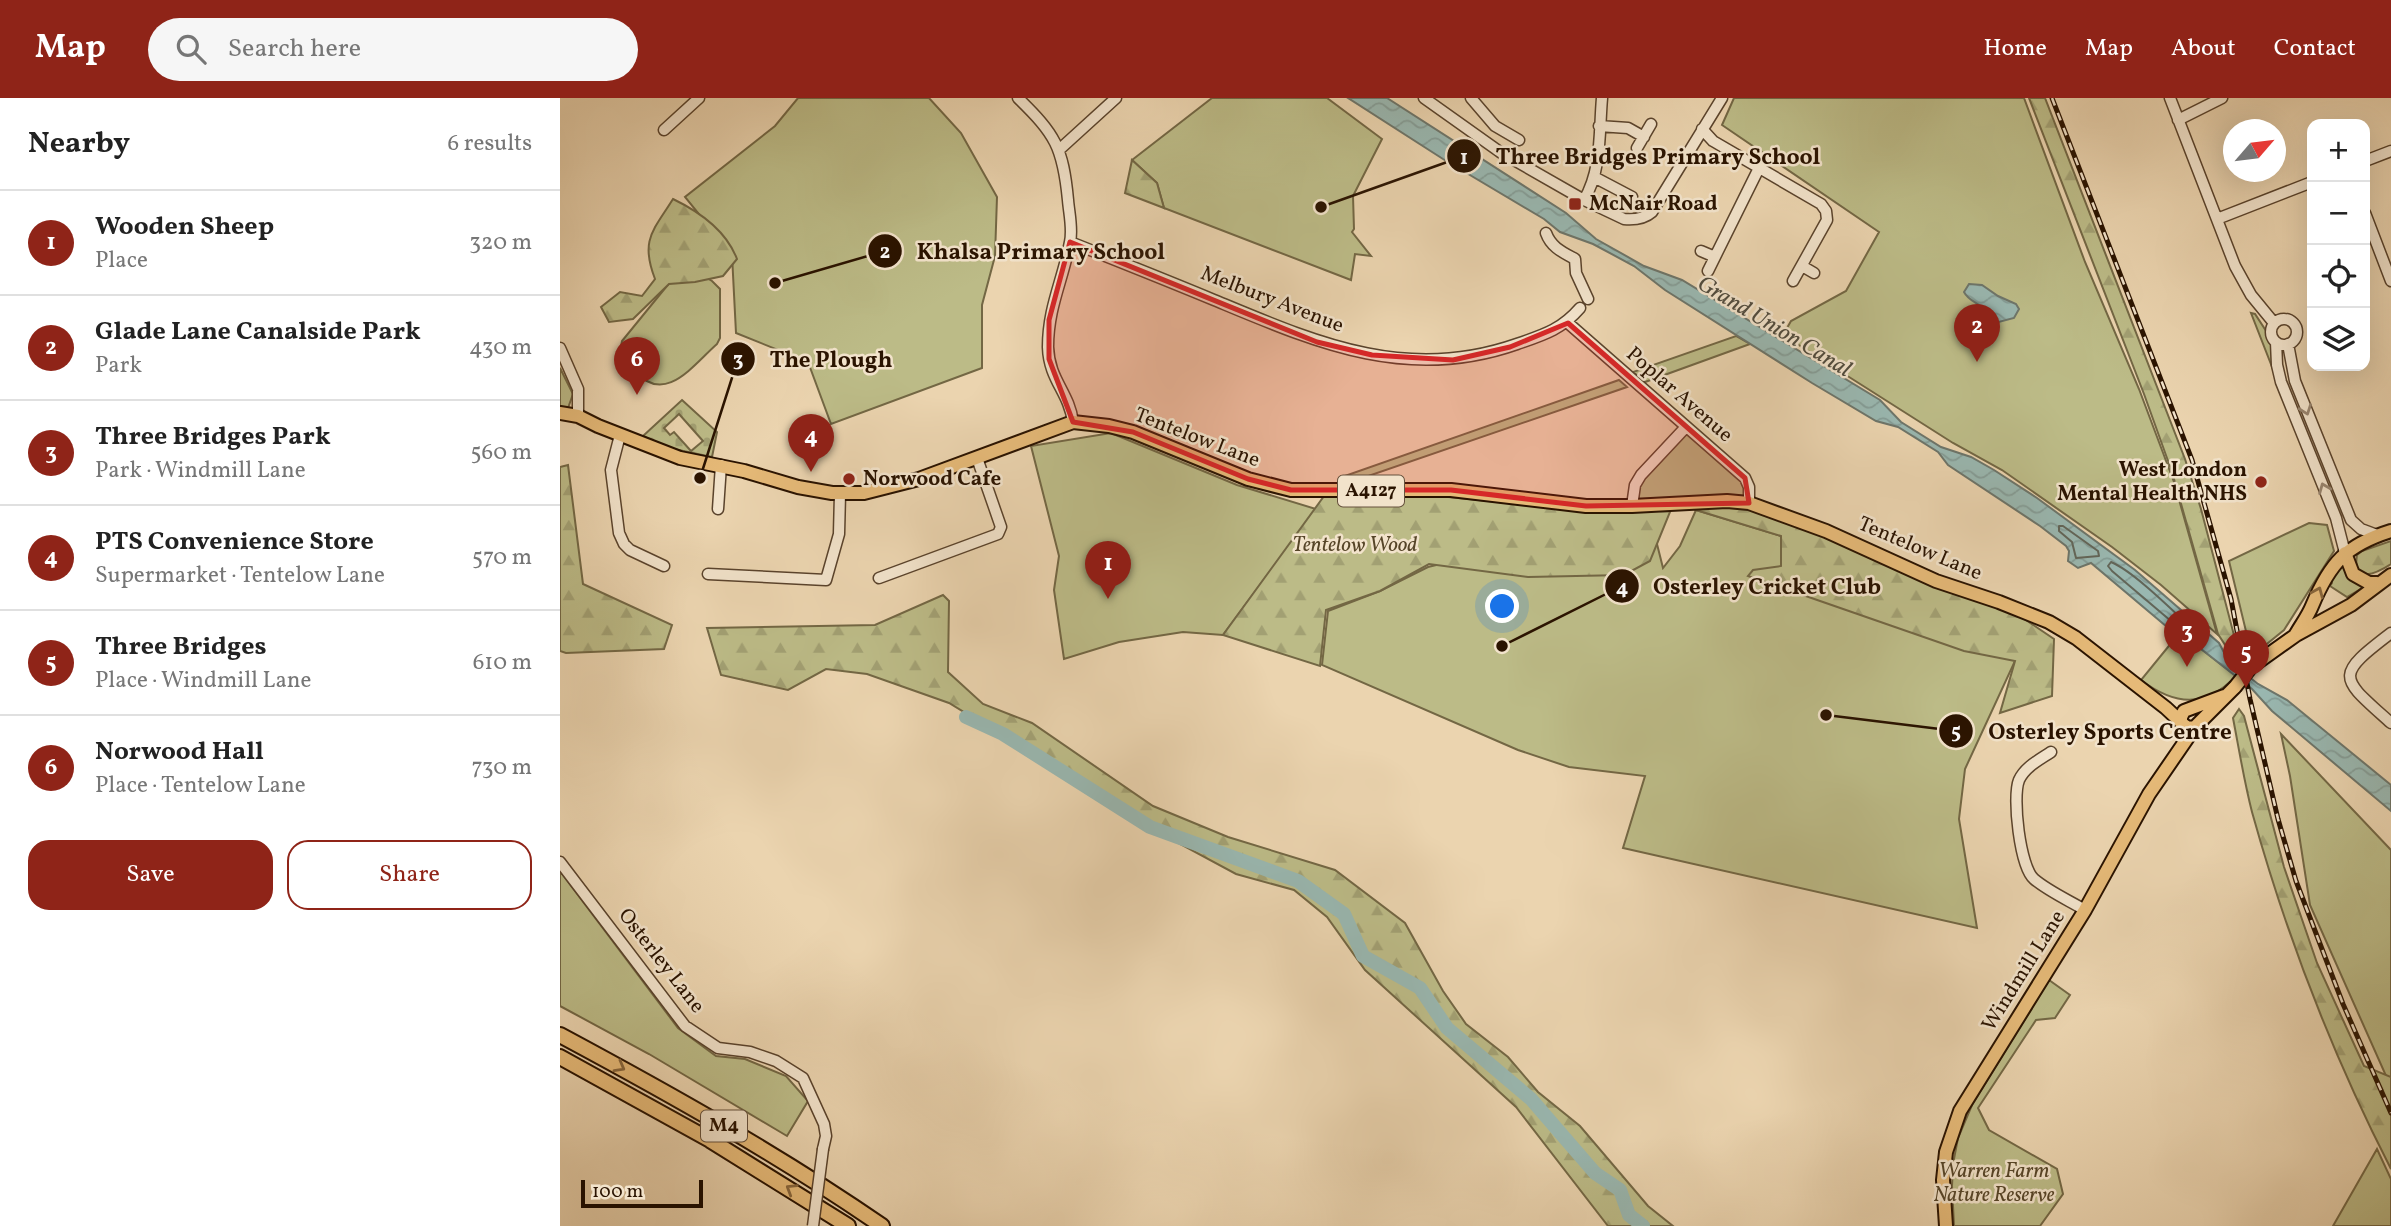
<!DOCTYPE html>
<meta charset="utf-8">
<style>
:root{--surface:#fff;--page:#f6f6f6;--text:#222;--muted:#767676;--line:#e0e0e0;--accent:#8f2418}
body{margin:0;font-family:Vollkorn,serif;background:var(--page);color:var(--text)}
.controls{position:absolute;right:21px;top:21px;display:grid;overflow:hidden;border-radius:14px;box-shadow:0 7px 28px #0002}
.controls button{width:63px;height:63px;display:grid;place-items:center;padding:0;border:0;border-bottom:2px solid var(--line);background:var(--surface);color:var(--text);font:35px sans-serif}
.compass{position:absolute;left:1663px;top:21px;width:63px;height:63px;border-radius:50%;background:var(--surface);box-shadow:0 7px 28px #0002;rotate:62deg}
.scale{position:absolute;left:21px;bottom:18px;width:122px;box-sizing:border-box;padding-left:7px;border:4px solid #2a1300;border-top:0;font-size:19px;line-height:24px;white-space:nowrap;color:#2a1300;-webkit-text-stroke:5px #f2e3cb;paint-order:stroke}
.you{position:absolute;left:943px;top:509px;width:24px;height:24px;margin:-18px;border:5px solid #fff;border-radius:50%;background:#1a73e8;box-shadow:0 0 0 10px #1a73e833}
.badge{display:grid;place-items:center;width:46px;height:46px;border-radius:50%;background:var(--accent);color:#fff;font-size:23px;font-weight:700}
.pin{position:absolute;translate:-50% -58px;filter:drop-shadow(0 2px 4px #0008)}
.pin::after{content:'';position:absolute;top:37px;width:24px;height:21px;background:inherit;clip-path:polygon(0 0,100% 0,50% 100%)}
.list{margin:0;padding:0;list-style:none}
h2{display:flex;justify-content:space-between;align-items:center;height:91px;margin:0;padding:0 28px;font-size:30px}
h2 small{font-size:23px;font-weight:400;color:var(--muted)}
.list li{display:grid;grid-template-columns:46px 1fr auto;gap:21px;align-items:center;box-sizing:border-box;height:105px;padding:0 28px;border-top:2px solid var(--line)}
.list b{display:block;font-size:26px;white-space:nowrap}
.list p{margin:0;font-size:23px;white-space:nowrap;color:var(--muted)}
.list em{font-size:23px;font-style:normal;color:var(--muted)}
.actions{display:flex;gap:14px;padding:21px 28px}
.actions a{flex:1;padding:16px 0;border:2px solid var(--accent);border-radius:21px;text-align:center;font-size:24px;color:var(--accent)}
.actions .main{background:var(--accent);color:#fff}
.icon{flex:none;width:38px;height:38px;fill:none;stroke:currentColor;stroke-width:2;stroke-linecap:round;stroke-linejoin:round}
.map{position:relative;flex:none;width:1831px;height:1128px;overflow:hidden}
header{display:flex;align-items:center;gap:42px;box-sizing:border-box;height:98px;padding:0 35px;background:var(--accent);color:#fff}
header strong{font-size:33px}
nav{display:flex;gap:38px;margin-inline-start:auto;font-size:24px}
.search{width:490px;height:63px;background:var(--page);display:flex;align-items:center;gap:18px;box-sizing:border-box;padding:0 24px;border-radius:38px;color:var(--muted);font-size:26px}
main{display:flex}
aside{flex:1;background:var(--surface)}
.map>svg:first-child{display:block}
.green{fill:#bcbb87;stroke:#736744;stroke-width:2}
.forest{fill:url(#forest-firs);stroke:#736744;stroke-width:2}
.cemetery{fill:url(#cemetery-stones);stroke:#736744;stroke-width:2;fill-rule:evenodd}
.water{fill:url(#water-waves);stroke:#6d756a;stroke-width:2}
.lines{fill:none;stroke-linecap:round;stroke-linejoin:round}
.shore{stroke:#626558;stroke-width:2}
.river{stroke:#99b7b0;stroke-width:14}
.minor-casing{stroke:#5a432c;stroke-width:13}
.major-casing{stroke:#2a1300;stroke-width:16}
.highway-casing{stroke:#2a1300;stroke-width:18}
.minor{stroke:#f2e3cb;stroke-width:10}
.major{stroke:#e6ba78;stroke-width:12}
.highway{stroke:#e6ba78;stroke-width:14}
.rail-casing{stroke:#2a1300;stroke-width:5}
.rail{stroke:#f2e3cb;stroke-width:2.5;stroke-dasharray:8;stroke-linecap:butt}
.minor-bridge-casing{stroke:#5a432c;stroke-width:13;stroke-linecap:butt}
.major-bridge-casing{stroke:#2a1300;stroke-width:16;stroke-linecap:butt}
.minor-bridge{stroke:#f2e3cb;stroke-width:10}
.major-bridge{stroke:#e6ba78;stroke-width:12}
.oneway{stroke:#988570}
.oneway2{stroke:#88663c}
.marked{fill:#d62828;fill-opacity:0.2;stroke:#d62828;stroke-width:5;stroke-linejoin:round}
.poi-dot{fill:#8f2418;stroke:#f2e3cb;stroke-width:2.5}
.labels{text-anchor:middle;dominant-baseline:central;stroke-width:5;stroke-linejoin:round;paint-order:stroke}
.shield{fill:#f2e3cb;stroke:#66513d;stroke-width:2}
.shield-label{font-size:19px;font-weight:bold;fill:#2a1300}
.poi-label{font-size:21px;font-weight:bold;fill:#2a1300;stroke:#f2e3cb;text-anchor:start}
.street-label{font-size:21px;fill:#2a1300;stroke:#f2e3cb}
.park-label{font-size:21px;font-style:italic;fill:#564528;stroke:#f2e3cb}
.water-label{font-size:23px;font-style:italic;fill:#514c3e;stroke:#f2e3cb}
.leader{fill:none;stroke:#2a1300;stroke-width:2.5}
.callout-dot{fill:#2a1300;stroke:#f2e3cb;stroke-width:2.5}
.mark-label{font-size:21px;text-anchor:middle;font-weight:bold;fill:#fff}
.callout-label{font-size:23px;text-anchor:middle;font-weight:bold;fill:#2a1300;stroke:#f2e3cb;stroke-width:5;stroke-linejoin:round;paint-order:stroke}
</style>
<header>
<strong>Map</strong>
<div class="search"><svg class="icon" aria-label="search" viewBox="0 0 24 24"><circle cx="10" cy="10" r="6"/><path d="M15 15l6 6"/></svg>Search here</div>
<nav><a>Home</a><a>Map</a><a>About</a><a>Contact</a></nav>
</header>
<main>
<aside>
<h2>Nearby<small>6 results</small></h2>
<ul class="list">
<li><span class="badge">1</span><div><b>Wooden Sheep</b><p>Place</p></div><em>320 m</em></li>
<li><span class="badge">2</span><div><b>Glade Lane Canalside Park</b><p>Park</p></div><em>430 m</em></li>
<li><span class="badge">3</span><div><b>Three Bridges Park</b><p>Park · Windmill Lane</p></div><em>560 m</em></li>
<li><span class="badge">4</span><div><b>PTS Convenience Store</b><p>Supermarket · Tentelow Lane</p></div><em>570 m</em></li>
<li><span class="badge">5</span><div><b>Three Bridges</b><p>Place · Windmill Lane</p></div><em>610 m</em></li>
<li><span class="badge">6</span><div><b>Norwood Hall</b><p>Place · Tentelow Lane</p></div><em>730 m</em></li>
</ul>
<div class="actions"><a class="main">Save</a><a>Share</a></div>
</aside>
<div class="map">
<svg width="1831" height="1128" viewBox="0 0 1831 1128">
<defs>
<pattern id="forest-firs" width="22" height="20" patternUnits="userSpaceOnUse" patternTransform="scale(1.75)"><rect width="22" height="20" fill="#bcbb87"/><path d="M5 1l3.5 6h-7zM16 11l3.5 6h-7z" fill="#a2a073"/></pattern>
<pattern id="cemetery-stones" width="16" height="16" patternUnits="userSpaceOnUse" patternTransform="scale(1.75)"><rect width="16" height="16" fill="#bcbb87"/><path d="M2 7V4a2 2 0 0 1 4 0v3zM10 15v-3a2 2 0 0 1 4 0v3z" fill="#a2a073"/></pattern>
<pattern id="water-waves" width="16" height="10" patternUnits="userSpaceOnUse" patternTransform="scale(1.75)"><rect width="16" height="10" fill="#99b7b0"/><path d="M0 5q4-4 8 0t8 0" fill="none" stroke="#849c96"/></pattern>
</defs>
<rect width="100%" height="100%" fill="#ebd4af"/>
<filter id="stains"><feTurbulence type="fractalNoise" baseFrequency=".00286" numOctaves="4"/><feColorMatrix values="0 0 0 0 .2 0 0 0 0 .09 0 0 0 0 .02 0 0 0 .5 -.17"/></filter>
<radialGradient id="worn" r=".72"><stop offset=".6" stop-color="#630" stop-opacity="0"/><stop offset="1" stop-color="#630" stop-opacity=".3"/></radialGradient>
<path class="green" d="M238 0H369L401 35 437 99 435 158 422 207V270L271 326 248 264 176 235 172 157 125 99 215 28Z
M652 0H767L822 41 793 98 794 131 792 134 811 158 795 156 791 182 604 110 597 85 572 62Z
M1174 0H1464L1525 164 1579 291 1614 384 1657 536 1601 487 1552 449 1442 372 1393 345 1223 237 1231 223 1286 193 1319 134 1162 27Z
M135 173 152 183 160 191V240L157 246C133 267 105 308 75 273 67 264 59 256 62 243L115 178Z
M1691 215 1695 216 1712 242 1714 274Z
M1176 238 1190 246 1085 284 1073 274Z
M0 270 13 296 8 310H0Z
M1059 282 1067 289 788 385 778 384 779 380Z
M1125 330 1185 380 1189 405 1072 408 1075 387Z
M551 335 677 387 756 411 663 537 623 534 559 544 504 561 494 492 499 458 471 348Z
M1136 412 1221 438 1455 563 1405 671 1399 721 1417 830 1063 750 1085 678 1009 669 958 652 762 567 768 513 820 493 868 469 963 446H1097L1103 470 1120 448Z
M1749 425 1767 427 1774 453 1724 532 1692 558 1669 463Z
M1782 466 1792 483 1804 489 1787 499 1770 488 1772 485 1771 483Z
M1617 538 1632 550 1636 547 1676 578C1645 611 1614 607 1581 582Z
M1721 636 1831 752V989L1750 807 1730 678Z
M0 773 118 930 156 958 185 961 226 978 248 1003 227 1038 89 956 0 908Z
M1489 882 1510 897 1495 920 1476 922 1418 1010 1429 1032 1497 1071 1503 1096 1480 1128H1394L1392 1088 1393 1066 1398 1040 1412 1007Z
M1817 1051 1831 1081V1128H1773Z"/>
<path class="forest" d="M1469 0H1485L1625 361 1641 411 1681 564 1671 556 1658 536 1612 374 1584 296Z
M572 62 597 85 604 110 565 95Z
M113 101C140 114 166 132 177 161L163 178 135 184 109 186 73 221 49 224 41 209 60 194 82 198 95 181C80 142 93 133 113 101Z
M8 367 23 486 112 527 104 551 6 555 0 553V369Z
M828 393 1029 413 1112 409 1090 463 1064 477 968 479 869 466 820 493 766 512 760 568 663 537 767 394Z
M1169 404 1259 435 1460 518 1494 541 1492 598 1440 615 1455 563 1404 553 1188 478 1193 472 1221 468V438L1136 412 1143 406Z
M1831 443V466C1817 475 1792 487 1797 457L1802 453Z
M383 497 389 503 388 574 423 606 472 625 593 708 668 739 775 772 845 825 883 893 906 926 948 959 978 994 1020 1028 1088 1108 1113 1128H1048L956 1009 805 872 767 819 734 792 676 776 620 746 389 605 307 576 266 571 228 592 161 577 147 530 315 527Z
M1679 611 1684 618 1724 769 1757 865 1804 968 1831 979V1071C1773 958 1726 836 1692 714 1684 683 1679 651 1673 620Z"/>
<path class="cemetery" d="M122 302 157 334 152 359 109 350 83 338ZM119 316 143 343 131 353 114 334 110 337 104 330Z"/>
<path class="water" d="M788 0H827L1006 115 1036 141 1084 168 1122 182 1320 302 1341 324 1381 349 1411 359 1434 372 1477 400 1575 472 1659 545 1668 562 1698 586 1727 602 1831 687V713L1712 613 1692 591 1636 547 1632 550 1531 465 1518 470 1508 463 1509 453 1506 448 1480 428 1388 367 1378 354 1338 329 1316 323 1252 285 1105 192 1074 168 1033 146 1000 134 984 121 883 61Z
M1409 186 1422 187 1438 198 1456 206 1459 211 1454 220 1435 225C1429 220 1428 215 1423 210 1416 204 1408 202 1404 194Z"/>
<g class="lines">
<path class="shore" d="M1499 428H1503L1538 453 1539 458 1516 460 1512 444 1499 433Z
M1551 464C1575 474 1616 516 1637 535V539L1631 540 1552 473 1548 468Z"/>
<path class="river" d="M406 619 443 636 590 729 738 783 784 816 803 858 860 890 887 930 971 1001 1035 1075 1060 1092 1069 1117 1083 1128"/>
<defs>
<path id="minor" d="M458 0C495 36 503 49 508 102 509 115 513 131 510 144 503 182 488 209 488 249 489 282 509 294 513 324
M864 0 940 54 1024 102 1064 121C1075 122 1084 121 1092 114L1162 0
M911 0 935 28 959 42
M1610 0 1675 168 1691 197 1714 225
M1618 22 1662 0
M1039 28 1068 30 1084 39
M1142 31 1153 43 1261 106 1266 113 1267 122 1233 183
M104 32 139 0
M1077 50 1091 26
M500 51 556 0
M1805 63 1831 53
M1034 79 1072 99
M1024 102C1042 72 1039 34 1042 0
M1805 115 1831 183
M1657 121 1752 84
M986 135C991 149 1002 154 1015 161L1016 175 1028 201
M510 144C558 163 606 182 654 202 755 244 846 285 957 246 983 237 1001 232 1020 210
M1141 153 1155 159
M1242 168 1254 175
M1148 173 1199 70
M1711 234a13 13 0 1 1 26 0a13 13 0 1 1-26 0Z
M1008 225 1185 380 1189 389V405
M1716 244 1717 267 1721 284 1776 420 1785 455
M1728 246 1735 283 1791 422 1801 431 1817 437
M0 250 18 291V318
M60 337 51 372 59 435 64 446 70 452 104 468
M1072 408 1075 387 1081 377 1125 330
M158 411 161 367
M148 476 266 482 279 436 280 396
M319 480 438 436 441 429 417 360
M1831 535C1773 579 1780 579 1831 625
M1491 654C1479 662 1465 669 1459 682 1452 699 1460 769 1474 781 1488 793 1508 802 1525 812
M0 764 125 928 158 950 190 954 216 963 243 980 264 1026 266 1038 263 1051"/>
<path id="major" d="M0 315 18 318 38 328 120 360 184 373 238 389 272 395H304L359 381 513 324 549 328 573 334 688 381 731 392H891L1026 408H1072L1167 403 1189 405 1266 433 1376 483 1439 504 1489 524 1516 540 1606 610 1621 624
M1785 455 1793 476 1809 485H1817
M1736 536C1741 527 1748 518 1752 508 1770 465 1786 447 1831 433
M1691 569 1736 537 1791 507 1831 477
M1664 598 1624 613 1621 619V625L1628 630 1635 629 1675 589
M1386 1128 1383 1082 1386 1054 1400 1013 1525 812 1589 696 1635 629"/>
<path id="highway" d="M0 937C110 996 219 1057 322 1128
M0 959 150 1042 288 1128"/>
</defs>
<use href="#minor" class="minor-casing"/>
<use href="#major" class="major-casing"/>
<use href="#highway" class="highway-casing"/>
<use href="#minor" class="minor"/>
<use href="#major" class="major"/>
<use href="#highway" class="highway"/>
<defs>
<path id="rail" d="M1492 0 1632 362 1671 501 1690 601 1718 721 1736 783 1783 906 1831 1015"/>
</defs>
<use href="#rail" class="rail-casing"/>
<use href="#rail" class="rail"/>
<defs>
<path id="minor-bridge" d="M253 1128 263 1051"/>
<path id="major-bridge" d="M1675 589 1691 569"/>
</defs>
<use href="#minor-bridge" class="minor-bridge-casing"/>
<use href="#major-bridge" class="major-bridge-casing"/>
<use href="#minor-bridge" class="minor-bridge"/>
<use href="#major-bridge" class="major-bridge"/>
</g>
<defs><path id="oneway-chevron" d="M-2-3.5L2.5 0L-2 3.5" fill="none" stroke-width="1.6" stroke-linecap="round" stroke-linejoin="round" transform="scale(1.75)"/></defs>
<g class="oneway">
<use href="#oneway-chevron" transform="translate(1746 312) rotate(70)"/>
<use href="#oneway-chevron" transform="translate(1764 390) rotate(-112)"/>
</g>
<g class="oneway2">
<use href="#oneway-chevron" transform="translate(1758 494) rotate(-67)"/>
<use href="#oneway-chevron" transform="translate(60 969) rotate(29)"/>
<use href="#oneway-chevron" transform="translate(231 1091) rotate(-148)"/>
</g>
<path class="marked" d="M510 144 757 244 812 257 893 262 950 249 1008 225 1185 380 1189 405 1026 408 891 392H731L688 381 573 334 513 324 489 261V222Z"/>
<g class="poi-dot">
<rect x="1008" y="99" width="14" height="14" rx="3.5"/>
<circle cx="289" cy="381" r="7"/>
<circle cx="1701" cy="384" r="7"/>
</g>
<g class="labels">
<g class="shield">
<rect x="778" y="377.5" width="66" height="31" rx="5"/>
<rect x="141" y="1012.5" width="46" height="31" rx="5"/>
</g>
<g class="shield-label">
<text x="811" y="393">A4127</text>
<text x="164" y="1028">M4</text>
</g>
<g class="poi-label">
<text x="1029" y="106">McNair Road</text>
<text x="1687" y="372" text-anchor="end">West London<tspan x="1687" dy="24">Mental Health NHS</tspan></text>
<text x="303" y="381">Norwood Cafe</text>
</g>
<g class="street-label">
<text transform="translate(712 202) rotate(21)">Melbury Avenue</text>
<text transform="translate(1119 297) rotate(41)">Poplar Avenue</text>
<text transform="translate(637 340) rotate(21)">Tentelow Lane</text>
<text transform="translate(1360 451) rotate(23)">Tentelow Lane</text>
<text transform="translate(101 863) rotate(52)">Osterley Lane</text>
<text transform="translate(1464 873) rotate(-58)">Windmill Lane</text>
</g>
<g class="park-label">
<text x="795" y="447">Tentelow Wood</text>
<text x="1434" y="1073">Warren Farm<tspan x="1434" dy="24">Nature Reserve</tspan></text>
</g>
<g class="water-label">
<text transform="translate(1214 229) rotate(31)">Grand Union Canal</text>
</g>
</g>
<path class="leader" d="M761 109L904 58M215 185L325 153M140 380L178 261M942 548L1062 488M1266 617L1396 633"/>
<g class="callout-dot">
<circle cx="761" cy="109" r="7"/>
<circle cx="215" cy="185" r="7"/>
<circle cx="140" cy="380" r="7"/>
<circle cx="942" cy="548" r="7"/>
<circle cx="1266" cy="617" r="7"/>
<circle cx="904" cy="58" r="18"/>
<circle cx="325" cy="153" r="18"/>
<circle cx="178" cy="261" r="18"/>
<circle cx="1062" cy="488" r="18"/>
<circle cx="1396" cy="633" r="18"/>
</g>
<g class="mark-label">
<text x="904" y="66">1</text>
<text x="325" y="160">2</text>
<text x="178" y="268">3</text>
<text x="1062" y="496">4</text>
<text x="1396" y="640">5</text>
</g>
<g class="callout-label">
<text x="1098" y="66">Three Bridges Primary School</text>
<text x="481" y="161">Khalsa Primary School</text>
<text x="271" y="269">The Plough</text>
<text x="1207" y="496">Osterley Cricket Club</text>
<text x="1550" y="641">Osterley Sports Centre</text>
</g>
<rect width="100%" height="100%" filter="url(#stains)"/>
<rect width="100%" height="100%" fill="url(#worn)"/>
</svg>
<div class="controls">
<button>+</button>
<button>−</button>
<button><svg class="icon" aria-label="locate" viewBox="0 0 24 24"><circle cx="12" cy="12" r="6"/><path d="M12 2v4M12 18v4M2 12h4M18 12h4"/></svg></button>
<button><svg class="icon" aria-label="layers" viewBox="0 0 24 24"><path d="M12 4l9 5-9 5-9-5zM3 14l9 5 9-5"/></svg></button>
</div>
<svg class="compass" viewBox="-18 -18 36 36"><path d="M0-13l5 13h-10z" fill="#e53935"/><path d="M0 13l5-13h-10z" fill="#767676"/></svg>
<div class="scale">100 m</div>
<div class="you"></div>
<div class="pin badge" style="left:548px;top:501px">1</div>
<div class="pin badge" style="left:1417px;top:264px">2</div>
<div class="pin badge" style="left:1627px;top:569px">3</div>
<div class="pin badge" style="left:251px;top:374px">4</div>
<div class="pin badge" style="left:1686px;top:590px">5</div>
<div class="pin badge" style="left:77px;top:297px">6</div>
</div>
</main>
